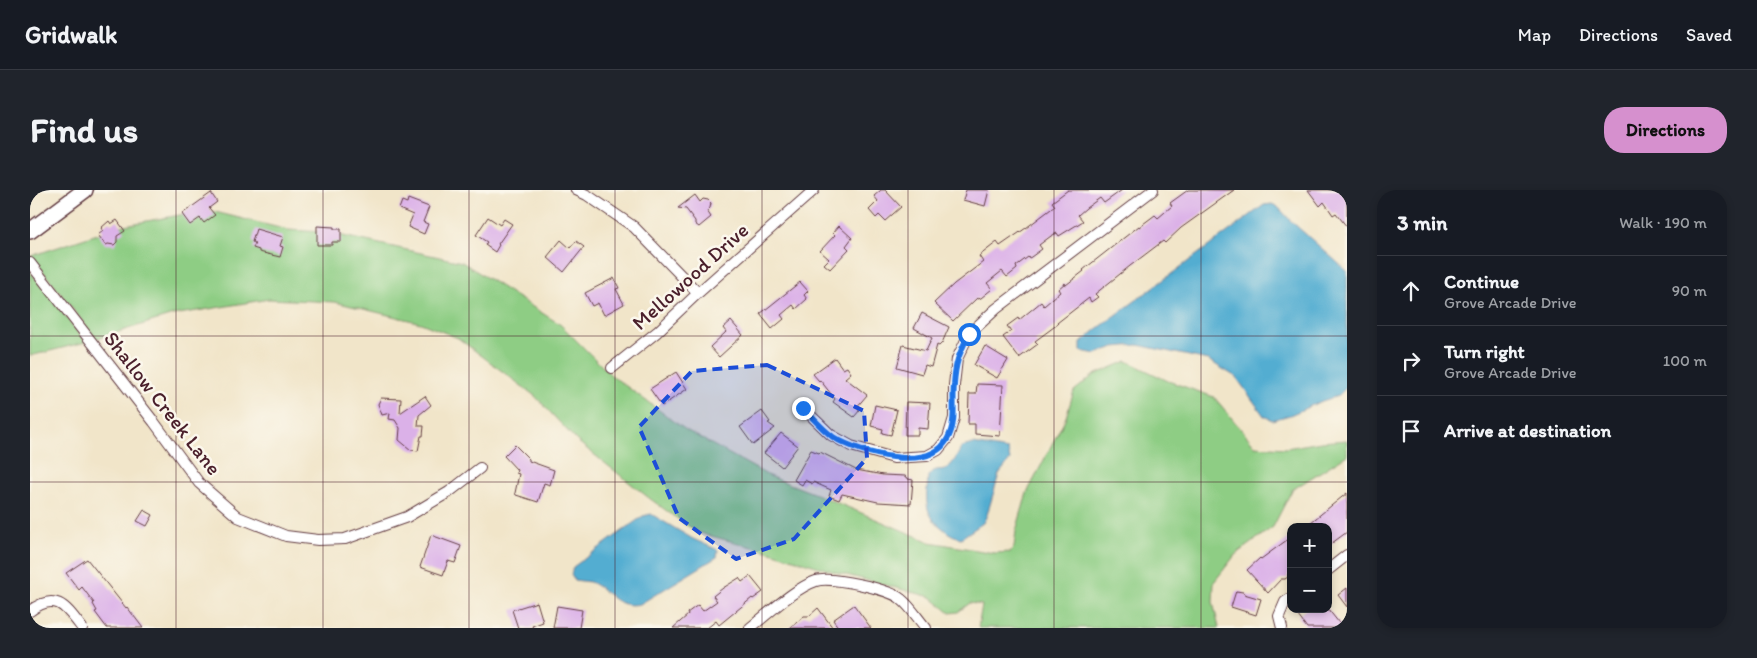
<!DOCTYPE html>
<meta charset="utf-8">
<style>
:root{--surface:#171b24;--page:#20242c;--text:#f1f3f6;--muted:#9ea1a6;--line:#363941;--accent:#d690ce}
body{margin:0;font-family:Itim,sans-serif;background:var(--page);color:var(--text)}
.controls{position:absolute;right:15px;bottom:15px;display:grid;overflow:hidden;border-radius:10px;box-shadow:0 2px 8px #0003}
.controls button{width:45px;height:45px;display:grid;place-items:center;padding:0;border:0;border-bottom:1px solid var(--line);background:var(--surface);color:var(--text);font:25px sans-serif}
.stop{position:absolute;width:15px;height:15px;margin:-11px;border:4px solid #1a73e8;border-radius:50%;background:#fff}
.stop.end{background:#1a73e8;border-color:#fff;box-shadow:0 1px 5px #0008}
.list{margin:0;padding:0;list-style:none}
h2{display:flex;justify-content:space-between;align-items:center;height:65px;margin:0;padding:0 20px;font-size:21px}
h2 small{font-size:16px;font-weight:400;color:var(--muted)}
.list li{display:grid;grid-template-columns:32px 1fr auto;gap:15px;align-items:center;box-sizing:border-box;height:70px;padding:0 20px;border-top:1px solid var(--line)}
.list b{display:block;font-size:19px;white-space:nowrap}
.list p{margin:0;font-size:16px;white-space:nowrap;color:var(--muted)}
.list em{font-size:16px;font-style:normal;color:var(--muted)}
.icon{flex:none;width:28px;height:28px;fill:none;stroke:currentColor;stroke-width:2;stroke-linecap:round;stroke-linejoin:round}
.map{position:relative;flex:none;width:1317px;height:438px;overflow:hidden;border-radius:20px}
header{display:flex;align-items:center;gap:30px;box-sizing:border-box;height:70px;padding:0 25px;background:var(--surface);border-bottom:1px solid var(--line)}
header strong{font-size:24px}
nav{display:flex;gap:28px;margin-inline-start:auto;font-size:18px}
.intro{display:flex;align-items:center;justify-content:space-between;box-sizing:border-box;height:120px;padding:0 30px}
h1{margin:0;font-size:35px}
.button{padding:12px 22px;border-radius:20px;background:var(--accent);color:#111;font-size:18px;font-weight:700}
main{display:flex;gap:30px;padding:0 30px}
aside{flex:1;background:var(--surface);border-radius:20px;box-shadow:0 2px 8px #0003}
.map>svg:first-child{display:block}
.green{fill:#8ecd84;stroke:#6c7658}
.water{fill:#53add1;stroke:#4e667e}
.building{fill:#dbb1e8}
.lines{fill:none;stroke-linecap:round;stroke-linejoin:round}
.street-casing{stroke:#633d43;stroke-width:12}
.secondary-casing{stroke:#633d43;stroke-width:18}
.street{stroke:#fff;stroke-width:10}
.secondary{stroke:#fff;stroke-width:15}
.route{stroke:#1a73e8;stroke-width:6}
.marked{fill:#1d4ed8;fill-opacity:0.2;stroke:#1d4ed8;stroke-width:4;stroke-dasharray:10 6;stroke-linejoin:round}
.grid{fill:none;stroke:#4a1f2b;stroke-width:1;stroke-opacity:0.55}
.labels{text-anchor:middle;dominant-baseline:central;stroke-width:5;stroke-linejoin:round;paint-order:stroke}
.street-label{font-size:21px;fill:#4a1f2b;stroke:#fbf7ec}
</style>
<header>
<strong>Gridwalk</strong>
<nav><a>Map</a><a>Directions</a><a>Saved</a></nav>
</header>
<div class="intro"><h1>Find us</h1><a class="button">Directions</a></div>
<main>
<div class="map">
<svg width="1317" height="438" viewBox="0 0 1317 438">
<rect width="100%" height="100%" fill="#fbf7ec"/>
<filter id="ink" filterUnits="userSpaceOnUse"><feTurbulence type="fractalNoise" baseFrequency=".02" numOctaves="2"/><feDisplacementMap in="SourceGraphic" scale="10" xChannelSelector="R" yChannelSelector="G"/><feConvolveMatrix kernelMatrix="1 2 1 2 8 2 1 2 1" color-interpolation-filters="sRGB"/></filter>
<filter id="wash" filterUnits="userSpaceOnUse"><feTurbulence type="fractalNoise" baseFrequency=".0096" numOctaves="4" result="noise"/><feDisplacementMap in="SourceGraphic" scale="20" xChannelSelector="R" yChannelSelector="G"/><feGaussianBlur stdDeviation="1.12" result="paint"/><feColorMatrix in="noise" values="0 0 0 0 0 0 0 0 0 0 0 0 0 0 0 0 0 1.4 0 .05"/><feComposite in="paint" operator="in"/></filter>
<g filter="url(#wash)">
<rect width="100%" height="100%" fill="#f1e5c9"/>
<path class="green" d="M177 20 258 40 295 42 432 72 531 135 581 185 656 240 739 286 796 308 900 352 964 363 981 362 984 357 986 341 997 303 1036 227 1044 201 1064 185 1097 171 1138 191 1184 207 1225 256 1256 258 1291 252 1317 250V265L1262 300 1243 337 1206 364 1184 392 1183 412 1189 438H948L952 415 940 413 928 422 920 423 901 407 805 382 741 362 670 343 656 335 619 308 547 251 505 206 428 148 391 133 305 112 239 109 143 125 66 149 1 66 95 35Z
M0 81 56 152 0 166Z"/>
<path class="water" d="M1242 14 1248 17 1261 31 1317 81V197L1308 206 1292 211 1260 225 1242 230 1234 226 1206 187 1178 170 1108 155 1084 157 1066 164 1051 161V153L1066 140 1234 15Z
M943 254 978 260 980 270 969 284 957 325 953 333 931 348C922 346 918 343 911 337 892 322 897 307 898 286 907 276 909 282 917 278 924 274 928 263 932 257Z
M621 324 663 349 688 360 687 367 610 414C585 419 580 401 560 392 555 391 549 391 544 390L541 385 543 377 613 326Z"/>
<g id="blocks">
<path class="building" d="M851 0H855L871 17 855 31 849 25 846 28 839 20 848 11 844 6Z
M936 0H959L955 16 933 10Z
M1038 0H1092L1074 13 1070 8 1056 18 1048 25 1053 31 1029 46 1027 43 1021 46 1009 55 1012 59 1001 67 999 68 998 67 986 76 987 79 977 87 972 81 957 93 962 99 951 108 948 109 947 108 923 131 904 113 924 94 953 72 949 66 967 52 970 56 996 38 1025 16 1022 12Z
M1158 0H1204L1151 38 1135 53 1133 51 1100 76 1065 104 1068 107 1061 112 1059 108 1027 133 1028 134 1005 151 1008 154 989 168 973 147 981 141 977 136 988 128 989 130 1011 112 1014 116 1030 102 1028 99 1035 93 1036 95 1054 81 1053 80 1109 36V37L1125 25 1128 28 1142 16 1140 13Z
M1278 0H1309L1317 10V37L1306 23 1303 25 1294 12 1290 16Z
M181 3 187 12 179 18 185 25 174 33 170 28 160 35 152 24Z
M665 5 670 12 673 9 678 10 681 13 680 18 677 21 681 27 669 37 665 34V31L656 19 648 18Z
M378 9 399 17 393 32 398 34 394 44 378 37 383 25 369 19 372 11 377 13Z
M458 27 470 35 474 29 482 34 468 54 469 55 465 62 455 55 457 52 446 45Z
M87 30 95 41 87 46V52L84 55 78 54 76 55 68 45 73 41 71 38 79 31 81 34Z
M287 36 304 37V39H311V52H302V55H287Z
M809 36 822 48 816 56 819 59 800 79 794 74 799 69 790 61 805 45 803 43Z
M226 39 253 47 250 56 253 57 250 67 229 62V60L223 58 225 53 222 52Z
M531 50 540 58 546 51 554 57 534 82 517 67Z
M584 88 589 98 586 99 594 114 574 125 568 113 562 116 555 103Z
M770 92 778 101 774 105 777 109 766 119 763 115 751 125 754 129 742 139 730 124Z
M892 123 919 137 912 153 909 156 907 155 901 177 895 175 892 184 867 177 873 155 896 161 902 148 884 138Z
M701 131 713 145 689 167 680 157 696 142 693 138Z
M955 156 978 170 967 188 944 175Z
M805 168 813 179 817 177 821 183 815 188 837 205 826 218 830 220 824 227 803 212 805 209 790 190 789 191 783 184Z
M646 182 657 199 632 216 620 199Z
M947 194 973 195 970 246 945 244V234H938L939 204H946Z
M395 206 401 215 389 225 388 236H394L393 246H391L388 261 381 260 369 250 370 238 365 230 359 229 360 223 352 225 348 214 351 208 371 209 370 223Z
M876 212 900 213 898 239 888 238V245H875Z
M845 215 867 220 861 245 852 243 853 239 841 236Z
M732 221 740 232 738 233 745 238 723 255 710 237Z
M751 243 768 256 752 277 734 263Z
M485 255 499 269V271L524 280 520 295 514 293 508 312 486 305 485 303 489 284 486 283 487 280 474 266Z
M781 260 789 263 790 262 826 280 853 285 875 286 878 288V289L883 290 881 314 848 312 812 304 809 310 799 306 801 300 783 292 782 294 775 290 772 295 764 290Z
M1317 303V342L1298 356V337H1275Z
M114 320 123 325 117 336 107 331Z
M401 345 431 356 425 373 418 371 413 385 390 377Z
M1261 347V382L1258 384V387L1255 389H1251L1238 403 1217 380 1230 368 1231 369Z
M57 369 96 418 97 417 113 438H77L65 422 67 421 63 414 64 413 52 397 49 400 36 383Z
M720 386 733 402 723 409 722 408 689 435 686 431 677 438H643L658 425 657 423 668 415 673 421 687 411 683 406 693 398 709 388 712 392Z
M1317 398V417L1308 405Z
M1206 401 1213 402 1214 404 1231 409 1226 425 1201 417Z
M507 412 513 432 502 436 503 438H488L482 420Z
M824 415 841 438H809L803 430Z
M527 416 552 420 549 438H523Z
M788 418 803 438H760L774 426H779Z
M1276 419H1298L1313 438H1277L1268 426Z"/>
</g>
</g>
<g filter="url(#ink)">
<use href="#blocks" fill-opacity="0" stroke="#633d43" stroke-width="1"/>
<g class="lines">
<defs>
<path id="street" d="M546 0 557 5 604 37 668 103
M0 73 124 232 169 293 208 327 256 346 288 350 315 349 377 327 419 302 450 278
M582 178 627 142 668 103 784 0
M773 218 801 245 821 256 864 268 897 266 908 260 918 248 924 228V195L927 169 939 144 966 119 1123 0
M1298 380 1317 365
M0 421C26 401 36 417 52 438
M720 438C738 424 765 398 786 391 800 386 860 399 871 409 881 417 888 429 896 438
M1252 438 1249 426 1255 412 1261 408"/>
<path id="secondary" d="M0 41 55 0"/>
</defs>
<use href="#street" class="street-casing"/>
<use href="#secondary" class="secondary-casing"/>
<use href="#street" class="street"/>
<use href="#secondary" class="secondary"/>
</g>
</g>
<g class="lines" filter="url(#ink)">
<path class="route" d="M773 218C782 227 792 239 803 247 829 263 900 284 918 248 927 231 922 212 924 195 925 173 929 164 939 144"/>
</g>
<path class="marked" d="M737 175 834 221 837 268 764 349 706 369 649 328 609 237 662 181Z"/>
<path class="grid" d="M146 0V438M293 0V438M439 0V438M585 0V438M732 0V438M878 0V438M1024 0V438M1171 0V438M0 146H1317M0 292H1317"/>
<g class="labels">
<g class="street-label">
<text transform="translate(660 86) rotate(-42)">Mellowood Drive</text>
<text transform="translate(133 213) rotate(52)">Shallow Creek Lane</text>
</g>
</g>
</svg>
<div class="controls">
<button>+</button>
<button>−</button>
</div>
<div class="stop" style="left:939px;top:144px"></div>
<div class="stop end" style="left:773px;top:218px"></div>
</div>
<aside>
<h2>3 min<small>Walk · 190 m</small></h2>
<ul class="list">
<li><svg class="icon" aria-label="ahead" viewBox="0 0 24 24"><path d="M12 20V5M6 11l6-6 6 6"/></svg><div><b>Continue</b><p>Grove Arcade Drive</p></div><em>90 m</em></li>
<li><svg class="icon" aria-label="right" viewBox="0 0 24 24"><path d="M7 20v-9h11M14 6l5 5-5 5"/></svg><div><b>Turn right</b><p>Grove Arcade Drive</p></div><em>100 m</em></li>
<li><svg class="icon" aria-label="arrive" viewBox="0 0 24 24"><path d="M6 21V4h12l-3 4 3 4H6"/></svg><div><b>Arrive at destination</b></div></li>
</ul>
</aside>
</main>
